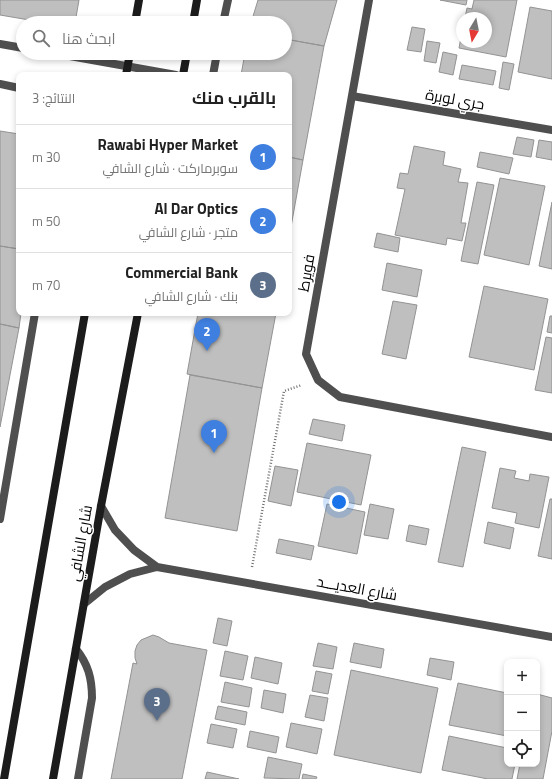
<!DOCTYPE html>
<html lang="ar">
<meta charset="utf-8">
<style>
:root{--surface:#fff;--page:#f6f6f6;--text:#222;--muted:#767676;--line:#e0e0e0;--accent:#d93025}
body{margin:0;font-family:"Titillium Web",Cairo,sans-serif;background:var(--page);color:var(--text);direction:rtl}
.controls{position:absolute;right:12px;bottom:12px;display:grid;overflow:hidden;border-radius:8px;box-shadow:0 2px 6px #0003}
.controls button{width:36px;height:36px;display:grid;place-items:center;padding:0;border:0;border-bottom:1px solid var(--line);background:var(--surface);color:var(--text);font:20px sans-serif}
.compass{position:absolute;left:456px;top:12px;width:36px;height:36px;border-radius:50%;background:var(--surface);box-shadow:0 2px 6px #0003;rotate:190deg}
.you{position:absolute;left:339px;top:502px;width:14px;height:14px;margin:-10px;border:3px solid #fff;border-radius:50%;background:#1a73e8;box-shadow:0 0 0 6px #1a73e833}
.badge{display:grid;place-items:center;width:26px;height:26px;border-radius:50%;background:var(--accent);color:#fff;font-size:13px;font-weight:700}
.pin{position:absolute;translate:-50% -33px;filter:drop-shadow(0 1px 2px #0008)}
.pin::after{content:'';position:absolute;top:21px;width:14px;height:12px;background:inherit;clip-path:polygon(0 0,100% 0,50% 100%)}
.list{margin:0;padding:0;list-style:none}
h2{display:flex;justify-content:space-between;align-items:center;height:52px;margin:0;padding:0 16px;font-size:17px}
h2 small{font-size:13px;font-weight:400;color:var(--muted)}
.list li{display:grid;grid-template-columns:26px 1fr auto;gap:12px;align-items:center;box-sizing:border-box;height:64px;padding:0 16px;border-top:1px solid var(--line)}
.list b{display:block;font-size:15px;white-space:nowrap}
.list p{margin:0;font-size:13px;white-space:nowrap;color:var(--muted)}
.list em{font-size:13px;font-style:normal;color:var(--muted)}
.icon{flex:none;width:22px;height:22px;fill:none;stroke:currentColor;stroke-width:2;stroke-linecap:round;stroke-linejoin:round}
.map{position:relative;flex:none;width:552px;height:779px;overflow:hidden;direction:ltr}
.search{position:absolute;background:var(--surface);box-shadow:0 2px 6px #0003;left:16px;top:16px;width:276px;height:44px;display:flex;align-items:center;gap:10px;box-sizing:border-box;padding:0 14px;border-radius:22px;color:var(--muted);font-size:15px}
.panel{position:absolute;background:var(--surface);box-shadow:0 2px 6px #0003;left:16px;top:72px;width:276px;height:244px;border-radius:8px;direction:rtl}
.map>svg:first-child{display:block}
.building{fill:#bfbfbf;stroke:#939393}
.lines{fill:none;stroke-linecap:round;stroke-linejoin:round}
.path{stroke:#717171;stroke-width:2.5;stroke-dasharray:1 2;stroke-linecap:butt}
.lane{stroke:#4f4f4f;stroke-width:8}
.street{stroke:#4f4f4f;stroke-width:8}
.secondary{stroke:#1c1c1c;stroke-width:8}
.labels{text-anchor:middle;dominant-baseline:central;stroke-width:3;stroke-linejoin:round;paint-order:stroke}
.street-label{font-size:15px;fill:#000;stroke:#fff}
</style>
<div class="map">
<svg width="552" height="779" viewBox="0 0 552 779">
<rect width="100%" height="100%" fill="#fff"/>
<path class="building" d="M0 0H79L75 23H47L0 15Z
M258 0H337L324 46 285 39V23H251Z
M440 0H467L466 5Z
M474 0H517L506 57 459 48 462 32V42H486V18H465L467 8 472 9Z
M530 7 552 11V79L518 72Z
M412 27 425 29 421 52 407 50Z
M285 39 324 46 303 160 289 157V75H241L245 53H285Z
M427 41 440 43 436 63 424 61Z
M443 52 457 55 453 75 439 72Z
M503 62 514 64 509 90 499 88Z
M462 65 496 71 493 85 459 79Z
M0 131 19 134V249L0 246Z
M517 137 534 140 531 157 513 154Z
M539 140 552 142V160L536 157Z
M414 146 445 152 443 165 461 169 458 182 468 183 461 223H466L462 241 447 238 446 245 395 235 405 189 397 188 400 173 408 174Z
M480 152 513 158 509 174 477 167Z
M289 157 303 160 289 238Z
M500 178 545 186 529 265 484 255Z
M477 182 494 185 478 264 461 261Z
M552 202V269L539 266Z
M377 233 400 238 398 252 374 247Z
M0 246 19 249V313H21L19 328 0 324Z
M387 263 422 270 417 297 382 290Z
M484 286 548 299 534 370 469 357Z
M393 301 417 305 406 359 382 354Z
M198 313H276L262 388 187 374Z
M550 316H552V333L547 332Z
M0 324 19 328 0 427Z
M546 337 552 338V393L535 390Z
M190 375 262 388 237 531 165 518Z
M313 419 345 425 342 441 309 434Z
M307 443 371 455 361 505 297 492Z
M462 447 486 452 463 567 438 562Z
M275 466 298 470 291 506 268 501Z
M500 468 516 471 514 478 529 481 530 474 549 477 539 528 515 523 517 513 492 508Z
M550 499H552V559L538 556Z
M327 504 365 512 357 554 318 546Z
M370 504 394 509 388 539 364 535Z
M488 522 514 528 510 549 484 543Z
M409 525 429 529 426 545 406 541Z
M279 539 314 546 311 560 276 553Z
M218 618 232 621 227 646 213 643Z
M153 635 159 637 169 643 207 650 182 779H111L133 663 137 664 135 658V651L137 645 141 640Z
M318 643 337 647 333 669 313 666Z
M354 643 384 649 381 668 350 662Z
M225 651 248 656 243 680 220 676Z
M255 657 282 663 278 684 251 678Z
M430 658 454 662 451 680 427 675Z
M351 670 438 688 421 773 334 755Z
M316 671 332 674 328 694 312 691Z
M225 682 252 688 249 707 221 702Z
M458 683 507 693V736L449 725Z
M264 690 286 694 283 713 261 708Z
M537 694 552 698V731L543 779H517L520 764H537Z
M310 695 328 698 324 721 305 717Z
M218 706 247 712 245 725 215 719Z
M291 723 322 729 317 754 286 747Z
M211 724 237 729 233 748 207 743Z
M250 731 279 737 276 753 247 747Z
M449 736 507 748V764H515L512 779H488L442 770Z
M268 757 302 764 299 779 264 778Z
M207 772 239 779H205Z
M303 774 317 777 316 779H302Z"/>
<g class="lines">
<path class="path" d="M252 567 284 391 302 385"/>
<path class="lane" d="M223 23 228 0
M213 75 217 53
M0 519 35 313
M76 649C88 664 92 678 92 698L78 779"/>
<path class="street" d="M369 0 306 354 318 380 340 397 552 437
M0 44 23 48
M53 53 176 75
M0 84 19 88
M352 96 552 130
M101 506 115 530 134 550 157 567 552 637
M84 604 105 587 130 574 157 567"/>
<path class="secondary" d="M135 23 139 0
M193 23 197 0
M126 75 130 53
M183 75 187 53
M4 779 85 313
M53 779 101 506 138 313"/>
</g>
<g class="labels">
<g class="street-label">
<text transform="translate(455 99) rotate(10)">جري لوبرة</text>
<text transform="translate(306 273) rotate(-80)">فويرط</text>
<text transform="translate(80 543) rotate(-80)">شارع الشافي</text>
<text transform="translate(357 588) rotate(10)">شارع العديـــد</text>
</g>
</g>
</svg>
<div class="controls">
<button>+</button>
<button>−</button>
<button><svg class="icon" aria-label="locate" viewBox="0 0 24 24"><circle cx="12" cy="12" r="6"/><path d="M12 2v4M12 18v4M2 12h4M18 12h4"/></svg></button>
</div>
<svg class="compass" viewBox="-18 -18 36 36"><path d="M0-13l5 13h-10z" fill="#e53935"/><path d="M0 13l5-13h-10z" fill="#767676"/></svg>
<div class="you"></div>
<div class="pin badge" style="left:214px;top:453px;background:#3f7fe0">1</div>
<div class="pin badge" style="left:207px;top:351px;background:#3f7fe0">2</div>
<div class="pin badge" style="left:157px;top:721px;background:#5c6f8a">3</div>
<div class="search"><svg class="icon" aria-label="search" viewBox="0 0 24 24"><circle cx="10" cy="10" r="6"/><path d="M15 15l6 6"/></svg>ابحث هنا</div>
<section class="panel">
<h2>بالقرب منك<small>النتائج: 3</small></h2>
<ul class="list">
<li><span class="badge" style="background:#3f7fe0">1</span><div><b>Rawabi Hyper Market</b><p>سوبرماركت · شارع الشافي</p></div><em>30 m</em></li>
<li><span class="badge" style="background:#3f7fe0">2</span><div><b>Al Dar Optics</b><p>متجر · شارع الشافي</p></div><em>50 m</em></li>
<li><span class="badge" style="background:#5c6f8a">3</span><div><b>Commercial Bank</b><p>بنك · شارع الشافي</p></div><em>70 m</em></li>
</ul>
</section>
</div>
